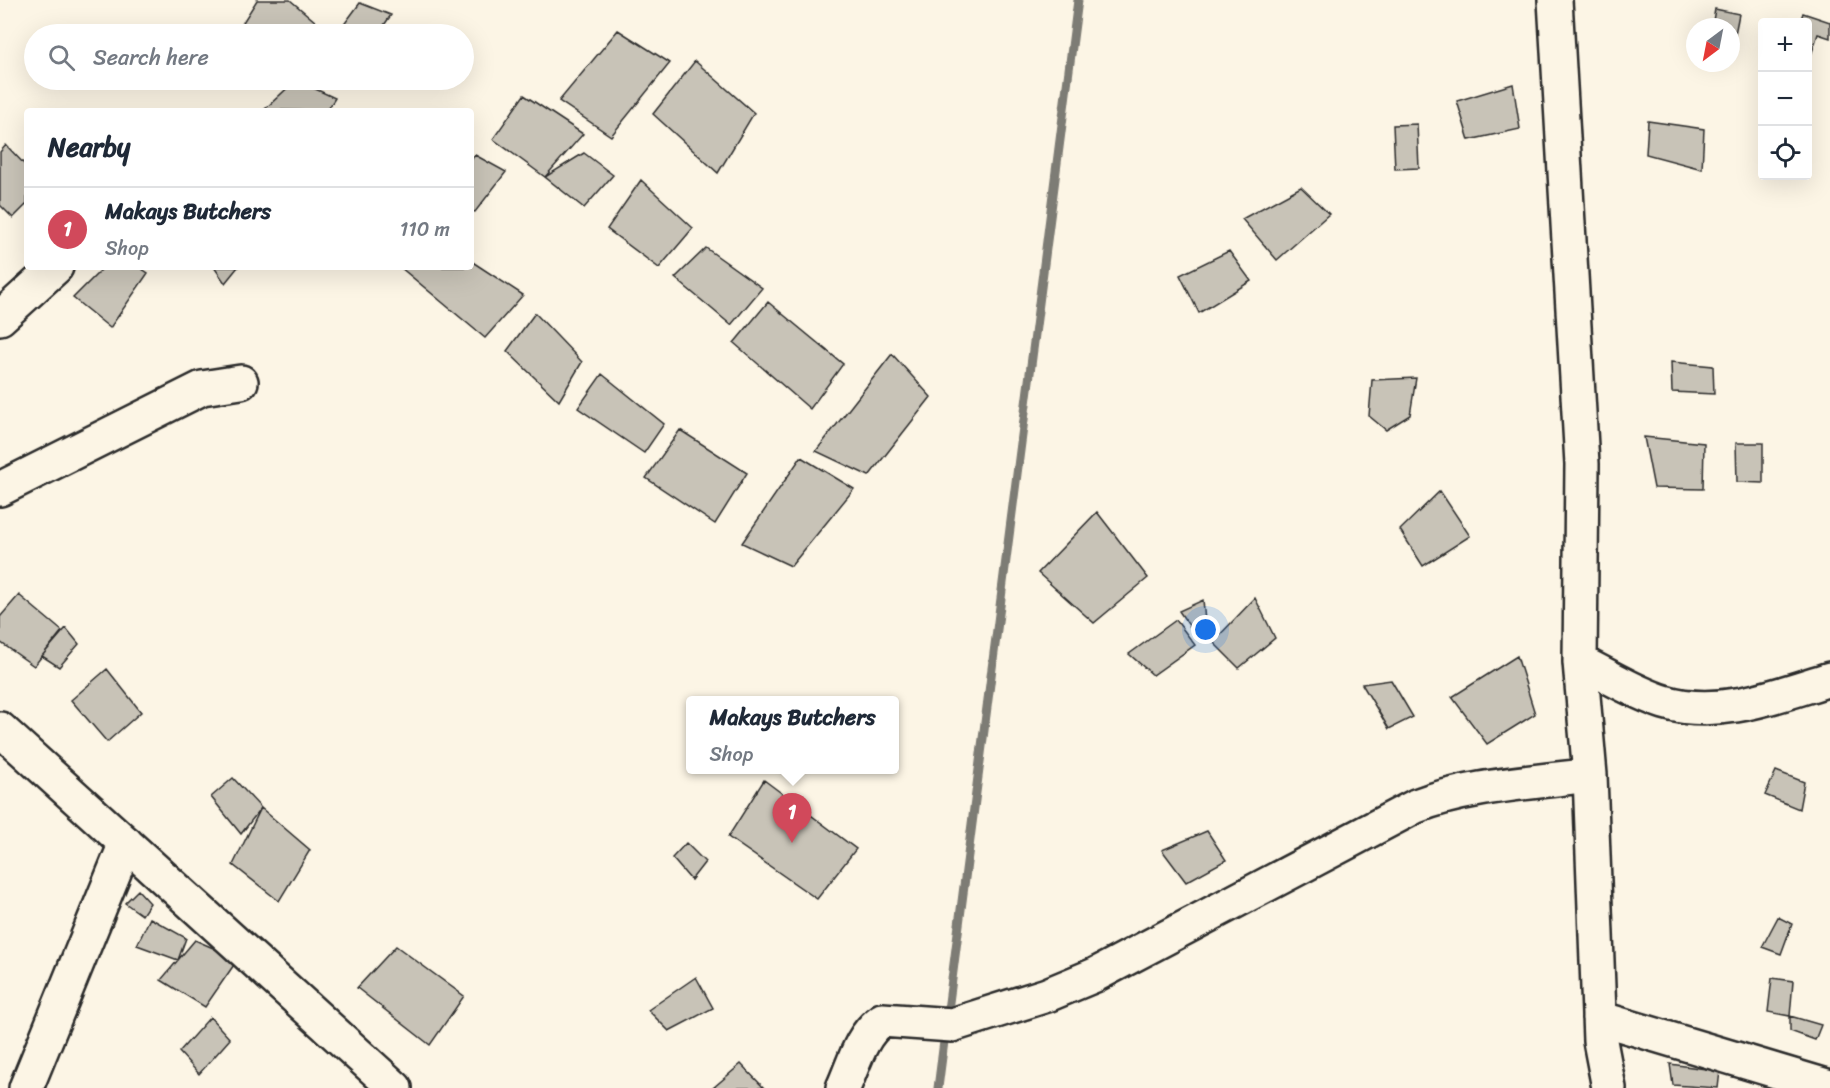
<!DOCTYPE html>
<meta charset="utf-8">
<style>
:root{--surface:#fff;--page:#f2f2f3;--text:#1f2937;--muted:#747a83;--line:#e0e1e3;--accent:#d1495b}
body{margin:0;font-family:Sriracha,sans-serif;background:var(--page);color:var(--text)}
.controls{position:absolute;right:18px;top:18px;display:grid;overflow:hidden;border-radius:6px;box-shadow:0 6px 24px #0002}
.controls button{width:54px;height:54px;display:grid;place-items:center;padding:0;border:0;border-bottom:2px solid var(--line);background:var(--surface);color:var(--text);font:30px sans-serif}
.compass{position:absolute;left:1686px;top:18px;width:54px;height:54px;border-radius:50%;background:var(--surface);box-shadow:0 6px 24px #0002;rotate:212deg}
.you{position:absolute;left:1206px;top:630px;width:21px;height:21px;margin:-15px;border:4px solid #fff;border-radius:50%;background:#1a73e8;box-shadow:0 0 0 9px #1a73e833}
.badge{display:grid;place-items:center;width:39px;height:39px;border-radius:50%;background:var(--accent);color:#fff;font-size:20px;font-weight:700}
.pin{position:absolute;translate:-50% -50px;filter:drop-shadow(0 2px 3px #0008)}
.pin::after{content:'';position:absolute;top:32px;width:21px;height:18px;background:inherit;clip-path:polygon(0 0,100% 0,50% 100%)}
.popup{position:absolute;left:686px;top:696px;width:213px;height:78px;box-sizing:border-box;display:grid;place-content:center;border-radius:6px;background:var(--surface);filter:drop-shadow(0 2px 4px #0005);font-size:20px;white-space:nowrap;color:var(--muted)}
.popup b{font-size:22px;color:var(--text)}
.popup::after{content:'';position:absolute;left:50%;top:100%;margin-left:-12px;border:12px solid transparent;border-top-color:var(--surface)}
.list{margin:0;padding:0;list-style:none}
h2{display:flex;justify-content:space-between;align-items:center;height:78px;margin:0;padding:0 24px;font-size:26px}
h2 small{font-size:20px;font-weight:400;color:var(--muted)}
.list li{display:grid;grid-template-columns:39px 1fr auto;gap:18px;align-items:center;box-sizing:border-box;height:84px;padding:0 24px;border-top:2px solid var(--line)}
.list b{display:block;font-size:22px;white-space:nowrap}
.list p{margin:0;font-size:20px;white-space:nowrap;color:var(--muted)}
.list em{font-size:20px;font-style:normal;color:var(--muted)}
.icon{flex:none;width:33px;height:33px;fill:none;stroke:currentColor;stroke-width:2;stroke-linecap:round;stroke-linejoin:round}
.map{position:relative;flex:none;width:1830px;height:1088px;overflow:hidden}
.search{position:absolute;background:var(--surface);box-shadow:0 6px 24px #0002;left:24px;top:24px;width:450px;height:66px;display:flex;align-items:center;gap:15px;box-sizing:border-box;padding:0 21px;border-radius:33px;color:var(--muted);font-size:22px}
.panel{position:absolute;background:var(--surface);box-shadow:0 6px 24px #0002;left:24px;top:108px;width:450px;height:162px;border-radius:6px}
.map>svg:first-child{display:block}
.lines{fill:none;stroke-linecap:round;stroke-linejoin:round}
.stream{stroke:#7d7b74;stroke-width:9}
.building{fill:#c8c3b7;stroke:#2b2b2b;stroke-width:1.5}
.street-casing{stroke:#2b2b2b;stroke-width:38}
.street{stroke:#fcf5e5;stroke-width:33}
</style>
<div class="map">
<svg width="1830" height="1088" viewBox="0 0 1830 1088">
<rect width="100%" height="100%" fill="#fcf5e5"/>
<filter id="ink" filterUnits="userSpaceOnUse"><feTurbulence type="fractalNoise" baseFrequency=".0167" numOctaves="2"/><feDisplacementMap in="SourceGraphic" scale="12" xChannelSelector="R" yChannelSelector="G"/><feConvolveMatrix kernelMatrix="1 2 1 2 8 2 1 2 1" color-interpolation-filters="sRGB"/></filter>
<g filter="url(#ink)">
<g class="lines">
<path class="stream" d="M938 1088 1078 0"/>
</g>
<path class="building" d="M257 0H290L323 28 316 34H249L240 27Z
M360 3 391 15 378 34H337Z
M1715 9 1739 14 1734 39 1731 38V27H1712Z
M1803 13 1830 22V38L1818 34 1810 58 1808 22H1800Z
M618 30 670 63 611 136 559 101Z
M695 61 754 113 718 173 653 114Z
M296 80 335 98 327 111 264 110Z
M1513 84 1520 129 1469 140 1457 101Z
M524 95 583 134 545 177 493 139Z
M1648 121 1704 129 1702 169 1646 154Z
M1417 124 1419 168 1395 169 1393 125Z
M6 145 27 167V204L13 218 0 205V152Z
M584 153 613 175 584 208 545 177Z
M475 155 506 172 475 212 471 211V160Z
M641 180 693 228 659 268 607 229Z
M1301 187 1329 214 1277 260 1242 219Z
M706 248 762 288 731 325 675 278Z
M1229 251 1251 281 1199 313 1180 275Z
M471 261 523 295 485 338 400 267H471Z
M104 267H139L148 273 110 328 73 298Z
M214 267H238L225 283Z
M768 302 843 364 810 409 734 343Z
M535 313 582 362 559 401 507 351Z
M892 354 931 397 869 476 816 451Z
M1671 362 1713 366 1714 394 1672 392Z
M602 374 664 424 644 453 578 408Z
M1416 378 1410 415 1386 430 1369 416 1372 380Z
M680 430 747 473 715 524 646 478Z
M1644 437 1704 443 1703 489 1654 488Z
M1736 443H1763V483L1737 482Z
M801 457 854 489 791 566 742 543Z
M1440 491 1470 536 1423 566 1400 530Z
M1097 512 1148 578 1094 623 1038 573Z
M19 595 62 631 34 666 0 642V617Z
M1255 598 1275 638 1239 668 1213 642Z
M1203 600 1205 621 1192 630 1179 611Z
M1176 620 1195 645 1153 675 1129 654Z
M66 628 79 644 59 667 42 656Z
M1517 656 1535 714 1487 744 1452 697Z
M107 669 141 712 107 742 71 700Z
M1391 680 1413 717 1389 729 1362 684Z
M1776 771 1804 782 1799 809 1765 795Z
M233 778 261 808 241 834 211 797Z
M764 780 856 849 817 899 728 837Z
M261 808 310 850 279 901 233 865Z
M1207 831 1226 860 1186 882 1162 850Z
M686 843 705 862 691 880 672 858Z
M138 890 150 903 142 915 125 903Z
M1778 917 1792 924 1781 954 1762 947Z
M150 918 186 938 178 960 137 945Z
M195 940 238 959 205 1007 161 980Z
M396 946 464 996 430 1045 357 988Z
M696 977 713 1008 669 1031 648 1010Z
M1772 978 1793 981 1790 1016 1768 1012Z
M1790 1016 1821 1025 1815 1040 1790 1031Z
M210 1017 230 1039 199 1074 179 1052Z
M741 1064 764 1088H713Z
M1670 1064 1720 1071 1718 1088 1673 1085Z"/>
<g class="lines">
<defs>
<path id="street" d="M1555 0 1582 464 1580 662 1590 775 1600 1041 1609 1088
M0 318 56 267
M0 489 202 388 241 382
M1580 662C1607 675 1635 693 1664 702 1719 719 1777 695 1830 679
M0 729 395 1088
M1599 1018 1830 1087
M26 1088 126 843
M843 1088C854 1064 860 1036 882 1020L952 1025 1047 995 1095 975 1416 806C1470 785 1532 783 1590 775"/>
</defs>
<use href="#street" class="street-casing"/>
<use href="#street" class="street"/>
</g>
</g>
</svg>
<div class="controls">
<button>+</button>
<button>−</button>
<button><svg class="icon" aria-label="locate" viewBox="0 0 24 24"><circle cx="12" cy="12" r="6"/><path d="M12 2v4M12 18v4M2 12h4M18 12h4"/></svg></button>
</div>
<svg class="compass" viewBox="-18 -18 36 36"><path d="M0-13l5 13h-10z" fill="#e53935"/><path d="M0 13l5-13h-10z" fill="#747a83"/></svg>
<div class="you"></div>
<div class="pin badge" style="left:792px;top:843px">1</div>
<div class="popup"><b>Makays Butchers</b>Shop</div>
<div class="search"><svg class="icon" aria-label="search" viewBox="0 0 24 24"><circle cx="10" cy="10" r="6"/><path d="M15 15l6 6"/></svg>Search here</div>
<section class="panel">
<h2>Nearby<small></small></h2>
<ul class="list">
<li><span class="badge">1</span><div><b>Makays Butchers</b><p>Shop</p></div><em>110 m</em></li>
</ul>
</section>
</div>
